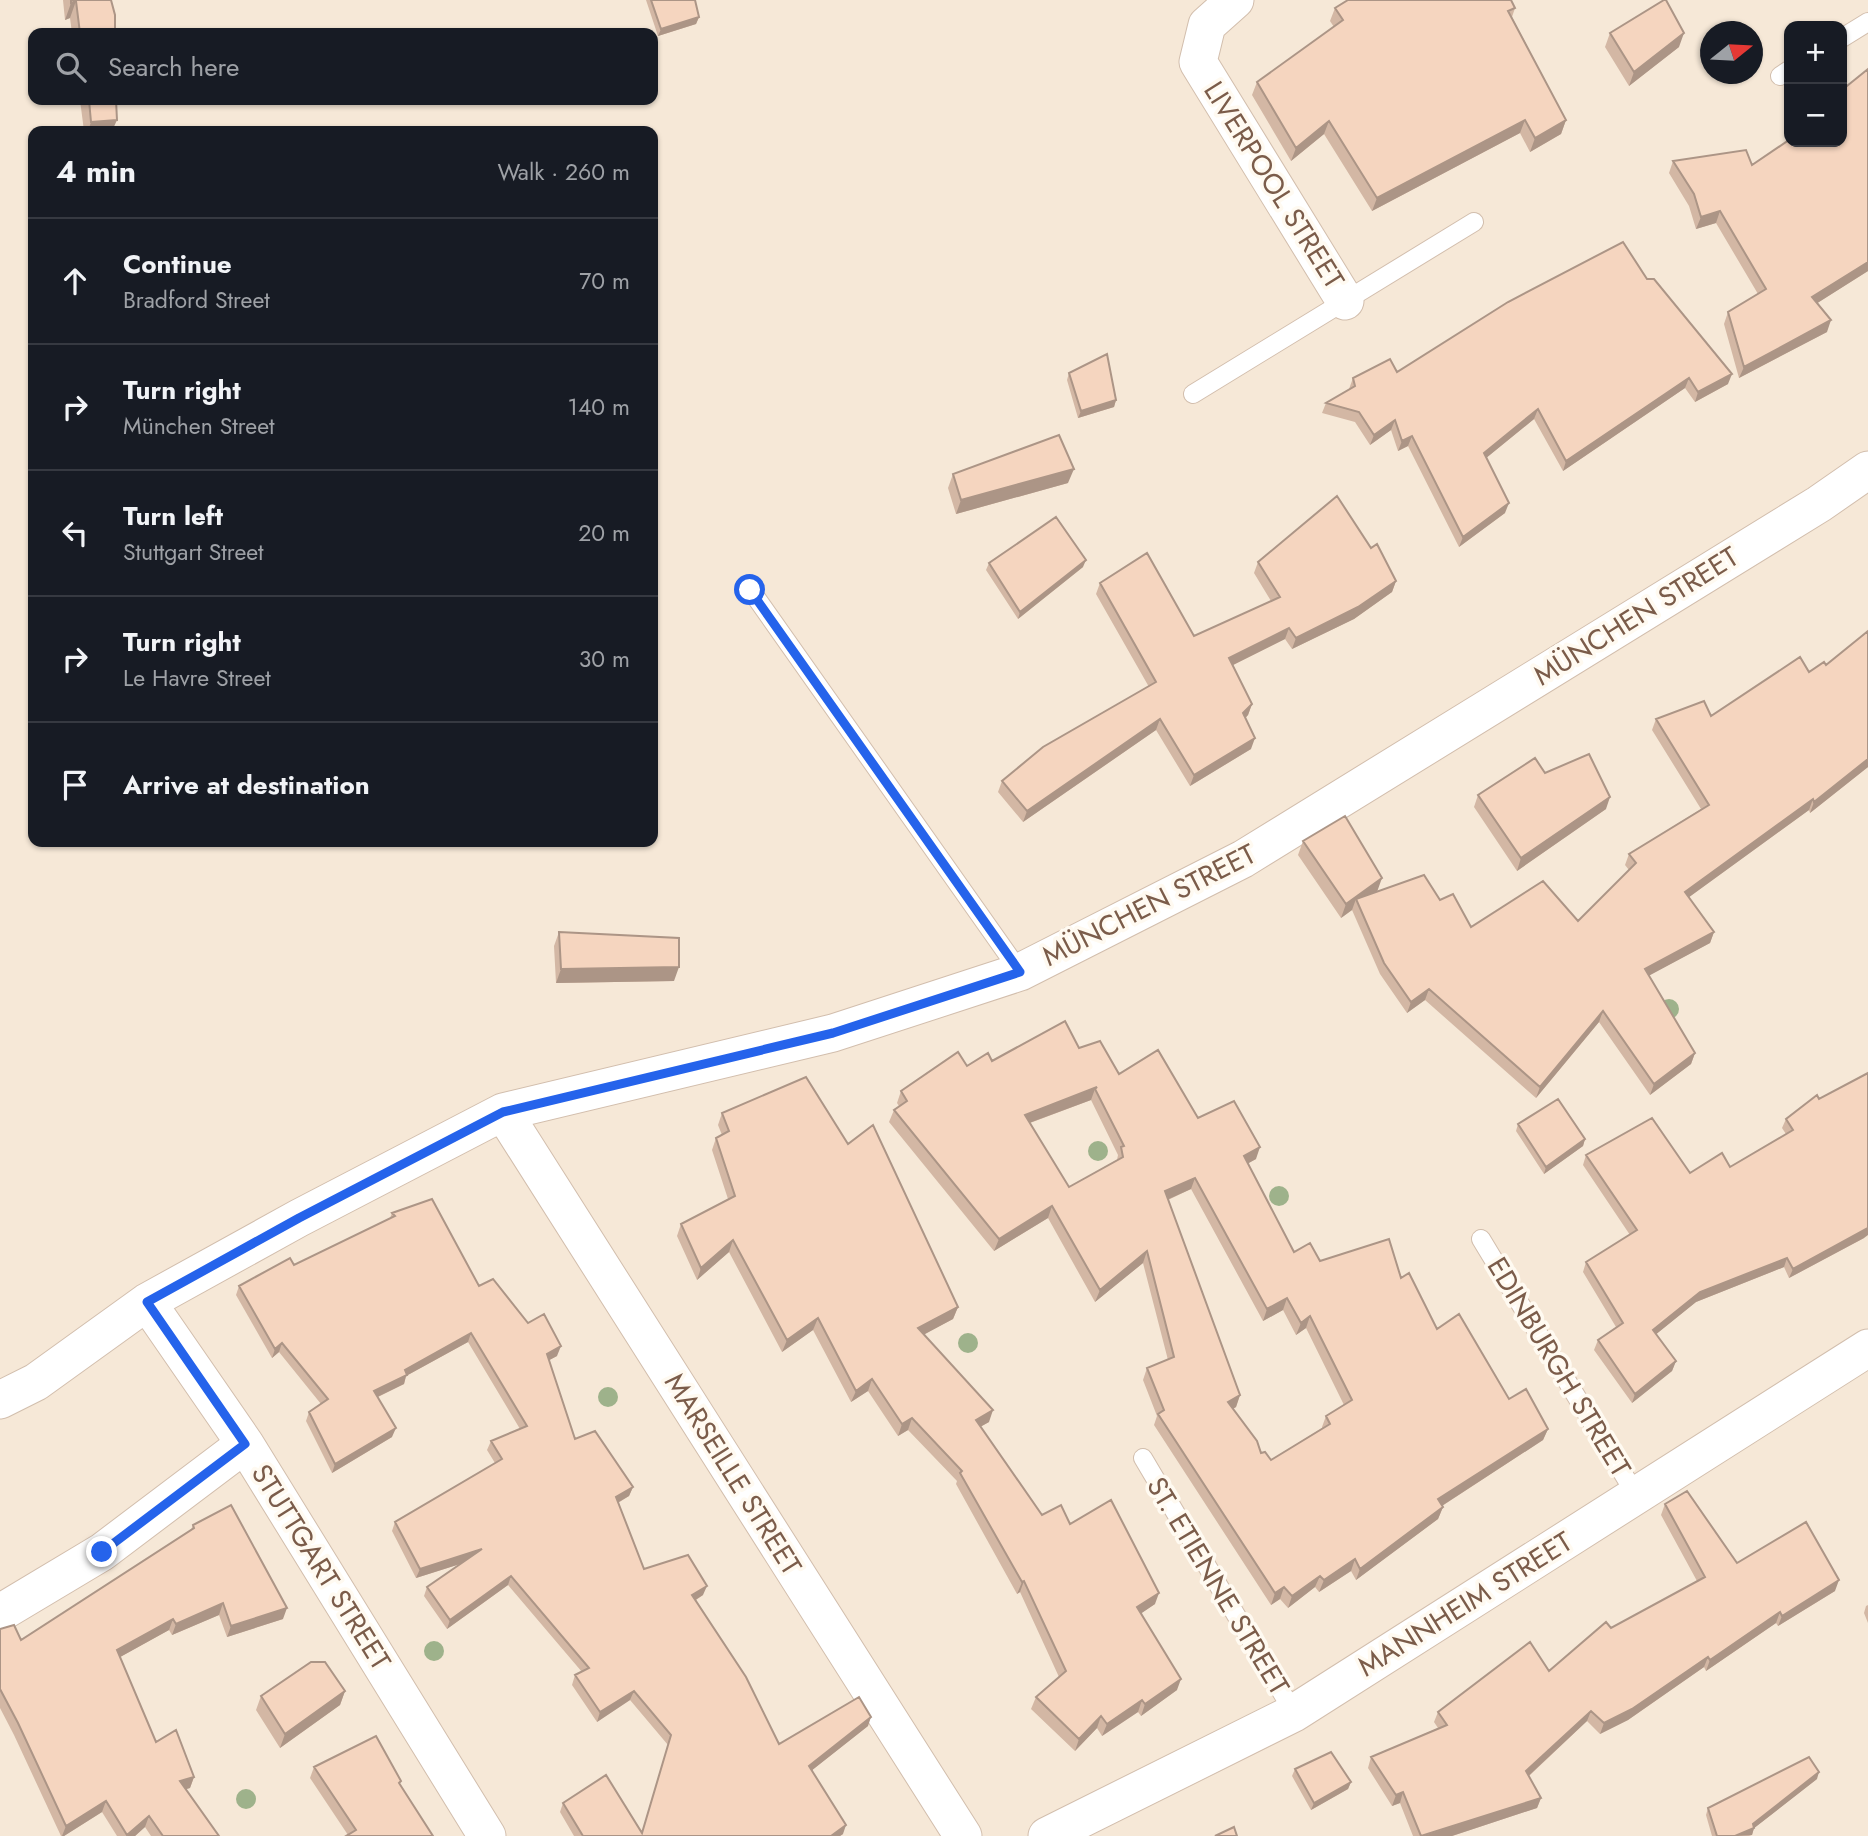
<!DOCTYPE html>
<meta charset="utf-8">
<style>
:root{--surface:#171b24;--page:#242831;--text:#f1f3f6;--muted:#9ea1a6;--line:#363941}
body{margin:0;font-family:Jost,sans-serif;background:var(--page);color:var(--text)}
.controls{position:absolute;right:21px;top:21px;display:grid;overflow:hidden;border-radius:14px;box-shadow:0 2px 5px #0004}
.controls button{width:63px;height:63px;display:grid;place-items:center;padding:0;border:0;border-bottom:2px solid var(--line);background:var(--surface);color:var(--text);font:35px sans-serif}
.compass{position:absolute;left:1700px;top:21px;width:63px;height:63px;border-radius:50%;background:var(--surface);box-shadow:0 2px 5px #0004;rotate:72deg}
.stop{position:absolute;width:21px;height:21px;margin:-16px;border:5px solid #2563eb;border-radius:50%;background:#fff}
.stop.end{background:#2563eb;border-color:#fff;box-shadow:0 2px 7px #0008}
.list{margin:0;padding:0;list-style:none}
h2{display:flex;justify-content:space-between;align-items:center;height:91px;margin:0;padding:0 28px;font-size:30px}
h2 small{font-size:23px;font-weight:400;color:var(--muted)}
.list li{display:grid;grid-template-columns:46px 1fr auto;gap:21px;align-items:center;box-sizing:border-box;height:126px;padding:0 28px;border-top:2px solid var(--line)}
.list b{display:block;font-size:26px;white-space:nowrap}
.list p{margin:0;font-size:23px;white-space:nowrap;color:var(--muted)}
.list em{font-size:23px;font-style:normal;color:var(--muted)}
.icon{flex:none;width:38px;height:38px;fill:none;stroke:currentColor;stroke-width:2;stroke-linecap:round;stroke-linejoin:round}
.map{position:relative;flex:none;width:1868px;height:1836px;overflow:hidden}
.search{position:absolute;background:var(--surface);box-shadow:0 2px 5px #0004;left:28px;top:28px;width:630px;height:77px;display:flex;align-items:center;gap:18px;box-sizing:border-box;padding:0 24px;border-radius:14px;color:var(--muted);font-size:26px}
.panel{position:absolute;background:var(--surface);box-shadow:0 2px 5px #0004;left:28px;top:126px;width:630px;height:721px;border-radius:14px}
.map>svg:first-child{display:block}
.residential{fill:#f6e8d7;fill-rule:evenodd}
.lines{fill:none;stroke-linecap:round;stroke-linejoin:round}
.lane-casing{stroke:#d2bead;stroke-width:20}
.street-casing{stroke:#d2bead;stroke-width:39}
.lane{stroke:#fff;stroke-width:18}
.street{stroke:#fff;stroke-width:37}
.tree{fill:#9eb28b}
.wall{fill:#d3b7a4;fill-rule:evenodd}
.shaded-wall{fill:#ac9586}
.building{fill:#f5d5bf;stroke:#ac9586;stroke-width:2;fill-rule:evenodd}
.route{stroke:#2563eb;stroke-width:9}
.labels{text-anchor:middle;dominant-baseline:central;stroke-width:7;stroke-linejoin:round;paint-order:stroke}
.street-label{font-size:28px;fill:#7b5c4a;stroke:#fffaf1}
</style>
<div class="map">
<svg width="1868" height="1836" viewBox="0 0 1868 1836">
<rect width="100%" height="100%" fill="#fef6e9"/>
<path class="residential" d="M0 0H1868V1836H0ZM1789 26H1842V142H1789ZM1710 32H1752V74H1710ZM33 33H653V100H33ZM33 131H653V842H33Z"/>
<g class="lines">
<defs>
<path id="lane" d="M1842 38 1868 22
M1780 76 1789 70
M1193 394 1474 222
M750 589 1020 972
M1481 1239 1636 1495
M1143 1458 1294 1713"/>
<path id="street" d="M1235 0 1207 25 1198 62 1345 301
M503 1112 963 1836
M147 1302 245 1444 487 1836
M0 1400 36 1382 147 1302 299 1218 503 1112 833 1033 1020 972 1243 859 1819 504 1868 470
M0 1613 102 1552 245 1444
M1047 1836 1294 1713 1868 1348"/>
</defs>
<use href="#lane" class="lane-casing"/>
<use href="#street" class="street-casing"/>
<use href="#lane" class="lane"/>
<use href="#street" class="street"/>
</g>
<g class="tree">
<circle cx="1669" cy="1009" r="10"/>
<circle cx="1098" cy="1151" r="10"/>
<circle cx="1279" cy="1196" r="10"/>
<circle cx="968" cy="1343" r="10"/>
<circle cx="608" cy="1397" r="10"/>
<circle cx="434" cy="1651" r="10"/>
<circle cx="246" cy="1799" r="10"/>
</g>
<path class="wall" d="M63 0H111L115 33H72L70 18 65 20Z
M646 0H695L699 17 696 24 658 36Z
M1335 8H1515L1512 17 1566 120 1561 134 1530 152 1520 133 1372 211 1324 134 1291 161 1252 95 1257 82 1334 27 1330 21Z
M1610 33 1679 47 1629 86 1605 47Z
M1868 69V271L1817 303 1827 332 1739 378 1724 324 1728 312 1758 294 1716 223 1696 229 1689 206 1669 173 1673 161 1752 165 1842 142Z
M80 100H116L112 131H84Z
M1647 279 1728 384 1695 402 1685 388 1563 471 1534 419 1486 458 1505 513 1459 547 1408 446 1398 451 1391 430 1370 445 1355 422 1322 413 1326 403 1349 389 1353 378 1397 372Z
M1069 373 1116 400 1114 407 1078 418 1067 380Z
M953 474 1068 483 956 514 948 488Z
M1371 548 1396 581 1392 592 1354 619 1292 649 1285 639 1233 665 1252 704 1248 715 1245 718 1251 749 1190 786 1156 730 1023 822 998 792 1002 781 1149 687 1096 594 1100 583 1194 636 1271 601 1254 573 1258 562Z
M989 563 1083 567 1018 619 986 570Z
M1868 631V767L1810 813 1809 810 1689 897 1714 932 1710 943 1649 975 1695 1053 1691 1064 1650 1095 1599 1022 1536 1098 1425 1000 1407 1013 1380 974 1352 910 1341 918 1298 855 1303 841 1377 891 1440 900 1471 927 1578 921 1629 870 1625 865 1629 854 1701 809 1652 730 1656 719 1711 716 1809 672 1826 665Z
M1545 773 1606 809 1517 871 1474 807 1478 795Z
M559 932 674 981 556 983 554 946Z
M1079 1048 1119 1074 1198 1118 1256 1159 1248 1163 1294 1252 1320 1261 1401 1278 1437 1329 1509 1399 1548 1429 1543 1440 1442 1506 1443 1507 1438 1519 1356 1580 1351 1571 1319 1592 1315 1587 1288 1608 1280 1599 1271 1605 1154 1425 1157 1416 1143 1380 1147 1368 1168 1360 1143 1263 1095 1302 1048 1218 994 1251 889 1122 894 1110 899 1106 897 1103 901 1091 967 1066 992 1061ZM1091 1100 1118 1155 1117 1160 1069 1187 1030 1123ZM1191 1189 1263 1321 1283 1310 1296 1335 1306 1328 1344 1405 1326 1416 1322 1427V1428L1271 1460 1261 1453 1233 1409 1236 1407 1240 1395 1168 1200Z
M722 1113 848 1144 958 1307 953 1319 924 1334 989 1422 980 1427 1042 1515 1070 1524 1155 1604 1141 1613 1177 1690 1141 1716 1138 1712 1102 1736 1097 1728 1075 1751 1031 1709 1036 1697 1059 1677 1020 1592 1017 1594 956 1484 957 1481 908 1430 898 1436 868 1391 851 1402 813 1330 782 1352 729 1252 697 1280 677 1236 681 1224 728 1199 712 1150 716 1138 722 1135 718 1125Z
M1786 1119 1864 1238 1789 1278 1784 1267 1696 1302 1656 1334 1676 1361 1672 1371 1632 1403 1594 1350 1598 1340 1616 1327 1583 1272 1586 1262 1630 1235 1583 1165 1586 1155 1690 1173 1730 1167 1786 1134 1782 1128Z
M1518 1124 1585 1139 1583 1146 1544 1174 1516 1131Z
M392 1213 479 1286 528 1323 557 1356 549 1360 575 1439 633 1487 629 1496 618 1503 644 1569 703 1595 696 1600 779 1744 868 1726 812 1770 843 1834 840 1836H574L560 1812 563 1803 642 1832 668 1745 630 1700 597 1722 572 1685 575 1675 582 1672 508 1585 447 1629 424 1596 427 1587 460 1564 416 1578 392 1531 395 1522 495 1463 487 1450 491 1441 520 1429 468 1342 406 1376 404 1384 378 1397 392 1437 332 1473 306 1421 309 1412 321 1404 279 1352 272 1358 236 1295 239 1286 294 1265 390 1218Z
M1665 1504 1737 1563 1835 1591 1778 1626 1776 1623 1706 1671 1704 1667 1628 1720 1600 1734 1587 1721 1529 1776 1541 1798 1537 1808 1452 1836H1413L1400 1803 1392 1806 1368 1768 1371 1757 1438 1728 1434 1722 1438 1712 1549 1671 1611 1628 1697 1581 1661 1515Z
M193 1525 283 1619 227 1637 219 1615 172 1635 169 1630 120 1657 156 1742 194 1777 190 1788 186 1789 219 1836H151L145 1827 135 1836H117L102 1812 64 1836H61L14 1735 0 1708V1629L21 1640 191 1530Z
M1868 1605V1623L1864 1613 1866 1606Z
M345 1691 340 1705 280 1748 256 1710 261 1696Z
M314 1767 400 1785 433 1836 348 1835 310 1778Z
M1295 1769 1351 1782 1348 1789 1311 1810 1292 1776Z
M1817 1779 1754 1828 1752 1835 1749 1836H1712L1706 1815 1708 1808Z"/>
<path class="shaded-wall" d="M76 1 70 18 65 20 71 3Z
M699 17 696 24 658 36 661 29Z
M1684 33 1679 47 1629 86 1634 72Z
M117 120 112 131H88L91 122Z
M1525 120 1520 133 1372 211 1377 198Z
M1566 120 1561 134 1530 152 1535 138Z
M1329 121 1324 134 1291 161 1296 148Z
M1720 211 1716 223 1696 229 1701 217Z
M1868 262V271L1808 309 1812 297Z
M1831 320 1827 332 1739 378 1744 367Z
M1732 374 1728 384 1695 402 1698 392Z
M1689 378 1685 388 1563 471 1566 461Z
M1116 400 1114 407 1078 418 1081 411Z
M1538 409 1534 419 1480 463 1484 453Z
M1395 420 1391 430 1370 445 1374 435Z
M1412 436 1408 446 1398 451 1402 441Z
M1074 469 1068 483 956 514 961 500Z
M1509 503 1505 513 1459 547 1463 537Z
M1086 560 1083 567 1018 619 1020 612Z
M1396 581 1392 592 1354 619 1292 649 1296 638Z
M1289 628 1285 639 1225 669 1229 658Z
M1252 704 1248 715 1239 725 1243 713Z
M1160 719 1156 730 1023 822 1027 811Z
M1255 738 1251 749 1190 786 1194 775Z
M1868 759V767L1810 813 1814 802Z
M1610 797 1606 809 1517 871 1521 858Z
M1813 799 1809 810 1681 903 1685 892Z
M1382 878 1377 892 1356 899 1352 910 1341 918 1346 904Z
M1714 932 1710 943 1641 980 1645 969Z
M679 967 674 981 556 983 561 969Z
M1429 989 1425 1000 1407 1013 1411 1002Z
M1603 1011 1599 1022 1536 1098 1540 1087Z
M1695 1053 1691 1064 1650 1095 1654 1084Z
M1097 1087 1095 1089 1091 1100 1021 1126 1025 1115Z
M1585 1139 1583 1146 1544 1174 1546 1167Z
M1260 1147 1256 1159 1240 1168 1244 1156Z
M1195 1178 1191 1189 1160 1203 1165 1191Z
M1052 1206 1048 1218 994 1251 999 1239Z
M1868 1228V1235L1864 1238 1789 1278 1793 1269Z
M733 1240 729 1252 697 1280 701 1268Z
M1147 1251 1143 1263 1095 1302 1100 1290Z
M1787 1258 1784 1267 1696 1302 1649 1340 1653 1330 1700 1292Z
M1287 1298 1283 1310 1263 1321 1267 1309Z
M958 1307 953 1319 914 1340 918 1328Z
M1310 1316 1306 1328 1296 1335 1301 1323Z
M818 1318 813 1330 782 1352 787 1340Z
M471 1333 468 1342 406 1376 404 1384 371 1400 374 1391 405 1370Z
M282 1343 279 1352 272 1358 275 1349Z
M561 1346 557 1356 544 1363 547 1354Z
M1676 1361 1672 1371 1632 1403 1635 1394Z
M872 1379 868 1391 851 1402 856 1391Z
M1240 1395 1236 1407 1224 1414 1228 1402Z
M993 1410 989 1422 971 1432 976 1420Z
M912 1418 908 1430 898 1436 902 1424Z
M396 1428 392 1437 332 1473 335 1464Z
M1548 1429 1543 1440 1434 1511 1438 1499Z
M633 1487 629 1496 612 1506 616 1497Z
M1443 1507 1438 1519 1356 1580 1360 1569Z
M482 1549 479 1558 416 1578 420 1569Z
M1355 1559 1351 1571 1319 1592 1324 1580Z
M511 1576 508 1585 447 1629 450 1620Z
M1320 1576 1315 1587 1288 1608 1292 1596Z
M1839 1580 1835 1591 1778 1626 1782 1616Z
M1024 1581 1020 1592 1017 1594 1022 1582Z
M707 1586 703 1595 689 1604 692 1595Z
M1284 1587 1280 1599 1271 1605 1275 1593Z
M1159 1593 1155 1604 1133 1619 1137 1607Z
M223 1603 219 1615 172 1635 176 1624Z
M287 1608 283 1619 227 1637 231 1626Z
M1780 1612 1776 1623 1706 1671 1710 1660Z
M173 1619 169 1630 113 1661 117 1650Z
M1708 1657 1704 1667 1628 1720 1600 1734 1604 1723Z
M1181 1679 1177 1690 1141 1716 1145 1704Z
M345 1691 340 1705 280 1748 285 1734Z
M634 1691 630 1700 597 1722 600 1712Z
M1142 1700 1138 1712 1102 1736 1107 1724Z
M1591 1711 1587 1721 1522 1782 1526 1771Z
M1101 1716 1097 1728 1075 1751 1079 1739Z
M871 1717 868 1726 806 1775 809 1766Z
M1819 1772 1817 1779 1753 1829 1754 1828 1752 1835 1735 1836 1753 1824Z
M194 1777 190 1788 176 1792 180 1781Z
M1351 1782 1348 1789 1311 1810 1314 1803Z
M1403 1792 1400 1803 1392 1806 1396 1795Z
M1541 1798 1537 1808 1452 1836H1423Z
M106 1801 102 1812 64 1836H62L66 1826Z
M149 1816 145 1827 135 1836H127Z
M846 1825 843 1834 840 1836H831Z"/>
<path class="building" d="M71 0H111L115 15V33H80L76 1 71 3Z
M651 0H695L699 17 661 29Z
M1348 0H1511L1515 8 1508 11 1566 120 1535 138 1525 120 1377 198 1329 121 1296 148 1257 82 1343 20 1335 8Z
M1664 0H1666L1684 33 1634 72 1610 33Z
M1868 69V262L1812 297 1831 320 1744 367 1728 312 1766 289 1720 211 1701 217 1694 194 1673 161 1746 150 1752 165 1789 140V142H1842V90Z
M89 100H116L117 120 91 122Z
M1623 242 1647 279H1654L1732 374 1698 392 1689 378 1566 461 1538 409 1484 453 1509 503 1463 537 1412 436 1402 441 1395 420 1374 435 1359 412 1326 403 1355 386 1353 378 1390 359 1397 372 1508 302Z
M1107 354 1116 400 1081 411 1069 373Z
M1059 435 1074 469 961 500 953 474Z
M1337 496 1371 548 1377 544 1396 581 1358 607 1296 638 1289 628 1229 658 1252 704 1243 713 1255 738 1194 775 1160 719 1027 811 1002 781 1043 747 1156 682 1100 583 1147 553 1194 636 1280 597 1258 562Z
M1056 517 1086 560 1020 612 989 563Z
M1868 631V759L1814 802 1813 799 1685 892 1714 932 1645 969 1695 1053 1654 1084 1603 1011 1540 1087 1429 989 1411 1002 1384 963 1356 899 1424 875 1440 900 1453 894 1471 927 1543 881 1578 921 1636 863 1629 854 1709 805 1656 719 1704 701 1711 716 1800 657 1809 672 1824 662 1826 665Z
M1589 754 1610 797 1521 858 1478 795 1535 758 1545 773Z
M1345 816 1382 878 1346 904 1303 841Z
M559 932 679 938V967L561 969Z
M1065 1021 1079 1048 1100 1041 1119 1074 1158 1050 1198 1118 1234 1101 1260 1147 1244 1156 1294 1252 1310 1243 1320 1261 1389 1239 1401 1278 1409 1273 1437 1329 1459 1314 1509 1399 1526 1389 1548 1429 1438 1499 1443 1507 1360 1569 1355 1559 1324 1580 1320 1576 1292 1596 1284 1587 1275 1593 1158 1414 1164 1410 1147 1368 1174 1357 1147 1251 1100 1290 1052 1206 999 1239 894 1110 907 1101 901 1091 958 1052 967 1066 988 1053 992 1061ZM1097 1087 1095 1089 1124 1146 1121 1147 1123 1157 1069 1187 1025 1115ZM1195 1178 1267 1309 1287 1298 1301 1323 1310 1316 1352 1400 1326 1416 1330 1424 1271 1460 1265 1452 1261 1453 1257 1441 1228 1402 1240 1395 1165 1191Z
M1868 1073V1228L1793 1269 1787 1258 1700 1292 1653 1330 1676 1361 1635 1394 1598 1340 1623 1323 1586 1262 1637 1230 1586 1155 1652 1118 1690 1173 1722 1153 1730 1167 1793 1130 1786 1119 1817 1095 1819 1099Z
M806 1077 848 1144 873 1125 958 1307 918 1328 993 1410 976 1420 1042 1515 1061 1505 1070 1524 1111 1500 1159 1593 1137 1607 1181 1679 1145 1704 1142 1700 1107 1724 1101 1716 1079 1739 1036 1697 1066 1671 1024 1581 1022 1582 960 1473 962 1471 912 1418 902 1424 872 1379 856 1391 818 1318 787 1340 733 1240 701 1268 681 1224 735 1196 716 1138 729 1131 722 1113Z
M1558 1099 1585 1139 1546 1167 1518 1124Z
M432 1199 479 1286 493 1279 528 1323 544 1314 561 1346 547 1354 575 1439 595 1431 633 1487 616 1497 644 1569 688 1555 707 1586 692 1595 746 1677 779 1744 859 1697 871 1717 809 1766 846 1825 831 1836H583L563 1803 606 1775 642 1833 671 1735 634 1691 600 1712 575 1675 589 1668 511 1576 450 1620 427 1587 482 1549 420 1569 395 1522 502 1459 491 1441 527 1426 471 1333 405 1370 407 1375 374 1391 396 1428 335 1464 309 1412 328 1399 282 1343 275 1349 239 1286 290 1258 294 1265 395 1216 392 1213Z
M1687 1491 1737 1563 1806 1522 1839 1580 1782 1616 1780 1612 1710 1660 1708 1657 1632 1709 1604 1723 1591 1711 1526 1771 1541 1798 1421 1836 1403 1792 1396 1795 1371 1757 1447 1725 1438 1712 1530 1642 1549 1671 1606 1622 1611 1628 1705 1577 1665 1504Z
M231 1505 287 1608 231 1626 223 1603 176 1624 173 1619 117 1650 156 1742 176 1730 194 1777 180 1781 219 1836H163L149 1816 127 1835 106 1801 66 1826 18 1723 0 1689V1629L14 1625 21 1640 194 1528 193 1525Z
M311 1662H325L345 1691 285 1734 261 1696Z
M376 1736 401 1781 399 1783 433 1836H346L356 1830 314 1767Z
M1331 1752 1351 1782 1314 1803 1295 1769Z
M1809 1757 1819 1772 1753 1824 1754 1828 1735 1836H1717L1708 1808Z
M1234 1827 1237 1836H1215Z"/>
<g class="lines">
<path class="route" d="M102 1552 245 1444 147 1302 299 1218 503 1112 833 1033 1020 972 750 590"/>
</g>
<g class="labels">
<g class="street-label">
<text transform="translate(1274 185) rotate(58)">LIVERPOOL STREET</text>
<text transform="translate(1636 616) rotate(-32)">MÜNCHEN STREET</text>
<text transform="translate(1149 905) rotate(-27)">MÜNCHEN STREET</text>
<text transform="translate(1559 1367) rotate(59)">EDINBURGH STREET</text>
<text transform="translate(733 1474) rotate(58)">MARSEILLE STREET</text>
<text transform="translate(321 1567) rotate(58)">STUTTGART STREET</text>
<text transform="translate(1218 1586) rotate(59)">ST. ETIENNE STREET</text>
<text transform="translate(1465 1604) rotate(-32)">MANNHEIM STREET</text>
</g>
</g>
</svg>
<div class="controls">
<button>+</button>
<button>−</button>
</div>
<svg class="compass" viewBox="-18 -18 36 36"><path d="M0-13l5 13h-10z" fill="#e53935"/><path d="M0 13l5-13h-10z" fill="#9ea1a6"/></svg>
<div class="stop" style="left:750px;top:590px"></div>
<div class="stop end" style="left:102px;top:1552px"></div>
<div class="search"><svg class="icon" aria-label="search" viewBox="0 0 24 24"><circle cx="10" cy="10" r="6"/><path d="M15 15l6 6"/></svg>Search here</div>
<section class="panel">
<h2>4 min<small>Walk · 260 m</small></h2>
<ul class="list">
<li><svg class="icon" aria-label="ahead" viewBox="0 0 24 24"><path d="M12 20V5M6 11l6-6 6 6"/></svg><div><b>Continue</b><p>Bradford Street</p></div><em>70 m</em></li>
<li><svg class="icon" aria-label="right" viewBox="0 0 24 24"><path d="M7 20v-9h11M14 6l5 5-5 5"/></svg><div><b>Turn right</b><p>München Street</p></div><em>140 m</em></li>
<li><svg class="icon" aria-label="left" viewBox="0 0 24 24"><path d="M17 20v-9H6M10 6l-5 5 5 5"/></svg><div><b>Turn left</b><p>Stuttgart Street</p></div><em>20 m</em></li>
<li><svg class="icon" aria-label="right" viewBox="0 0 24 24"><path d="M7 20v-9h11M14 6l5 5-5 5"/></svg><div><b>Turn right</b><p>Le Havre Street</p></div><em>30 m</em></li>
<li><svg class="icon" aria-label="arrive" viewBox="0 0 24 24"><path d="M6 21V4h12l-3 4 3 4H6"/></svg><div><b>Arrive at destination</b></div></li>
</ul>
</section>
</div>
